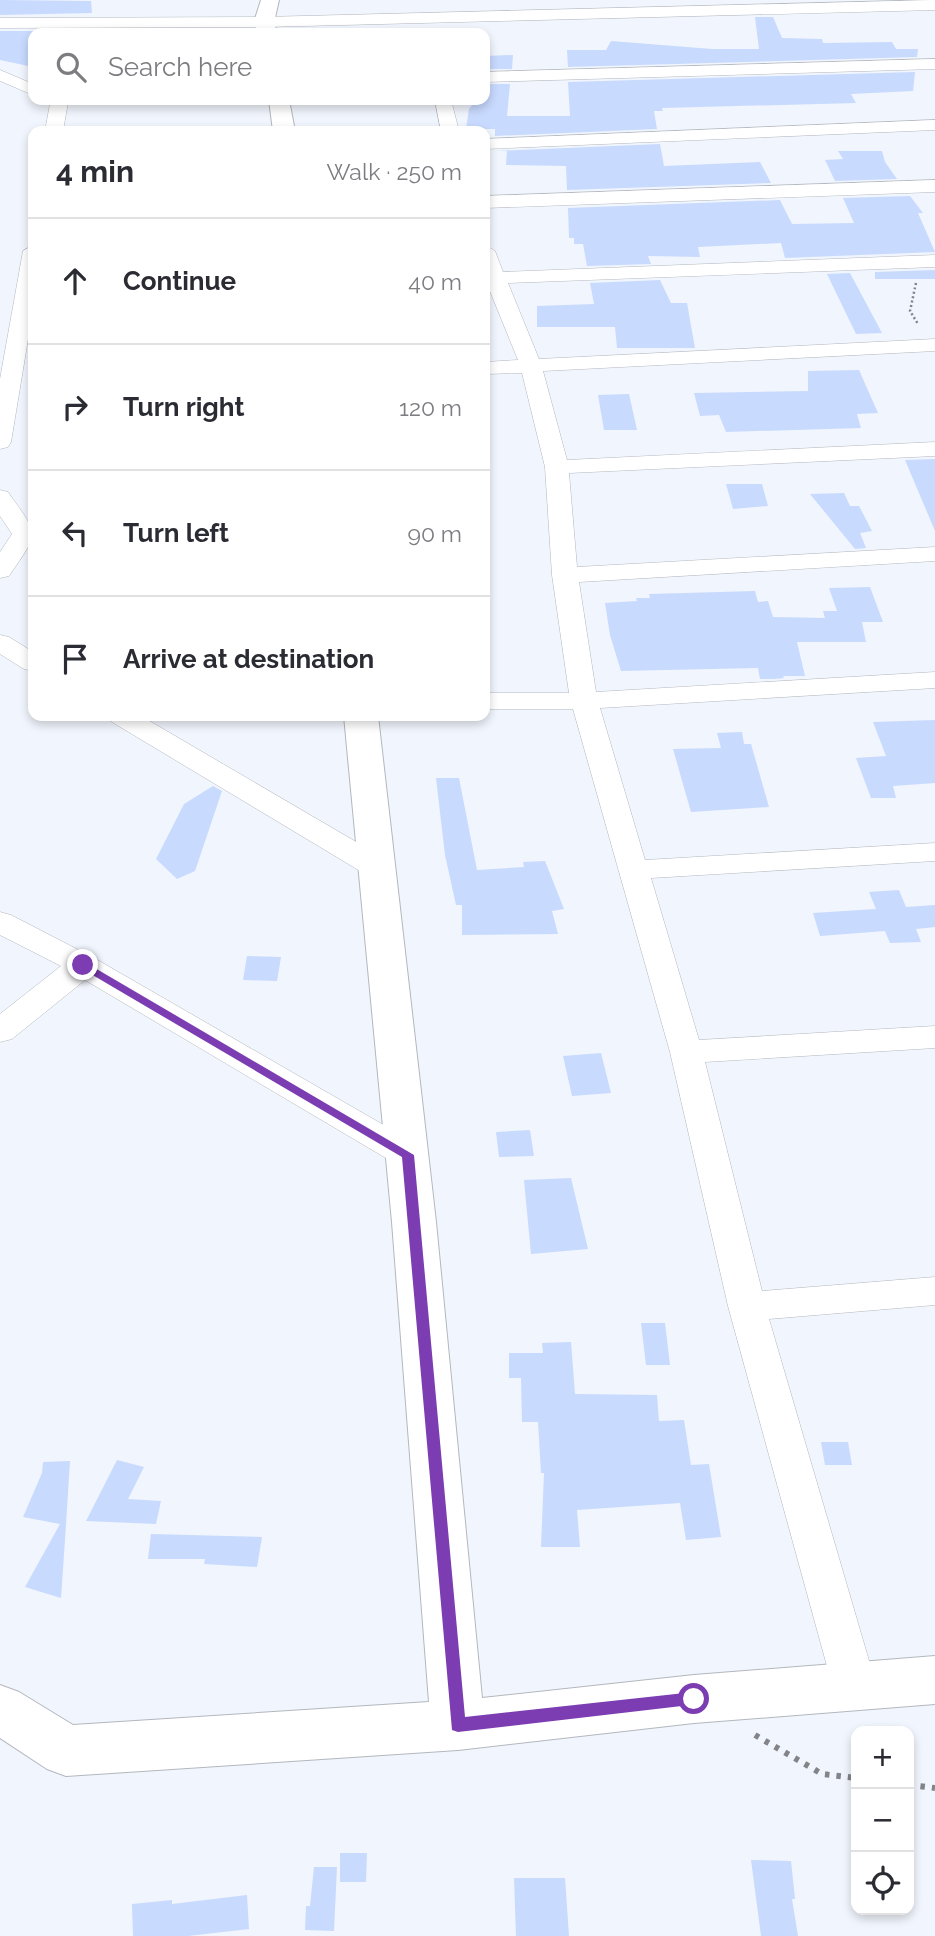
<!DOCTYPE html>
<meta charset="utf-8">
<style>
:root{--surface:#fff;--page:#f7f7f7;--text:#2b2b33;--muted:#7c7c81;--line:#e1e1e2}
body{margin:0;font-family:Raleway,sans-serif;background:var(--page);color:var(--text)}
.controls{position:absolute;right:21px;bottom:21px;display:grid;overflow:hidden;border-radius:14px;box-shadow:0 4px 10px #0003}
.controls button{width:63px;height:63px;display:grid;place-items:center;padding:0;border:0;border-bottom:2px solid var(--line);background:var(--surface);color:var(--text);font:35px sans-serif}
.stop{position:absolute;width:21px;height:21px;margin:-16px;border:5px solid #7d3db2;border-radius:50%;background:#fff}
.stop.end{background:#7d3db2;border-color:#fff;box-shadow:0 2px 7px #0008}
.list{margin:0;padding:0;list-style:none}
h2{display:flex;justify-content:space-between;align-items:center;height:91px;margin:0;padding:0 28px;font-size:30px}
h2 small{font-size:23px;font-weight:400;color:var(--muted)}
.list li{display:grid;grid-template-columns:46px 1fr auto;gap:21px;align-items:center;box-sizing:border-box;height:126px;padding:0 28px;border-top:2px solid var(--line)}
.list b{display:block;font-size:26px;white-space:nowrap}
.list em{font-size:23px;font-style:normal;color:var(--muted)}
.icon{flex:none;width:38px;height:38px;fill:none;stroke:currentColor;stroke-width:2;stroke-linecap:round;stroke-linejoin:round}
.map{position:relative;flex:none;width:935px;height:1936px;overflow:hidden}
.search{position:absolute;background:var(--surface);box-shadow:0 4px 10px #0003;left:28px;top:28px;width:462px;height:77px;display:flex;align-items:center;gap:18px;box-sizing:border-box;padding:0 24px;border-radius:14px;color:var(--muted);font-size:26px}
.panel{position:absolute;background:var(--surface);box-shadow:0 4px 10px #0003;left:28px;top:126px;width:462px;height:595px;border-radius:14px}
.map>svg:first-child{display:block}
.building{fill:#c8dafe}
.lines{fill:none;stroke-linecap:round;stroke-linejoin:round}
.street-casing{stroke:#b3b7be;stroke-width:1}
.secondary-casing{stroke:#b3b7be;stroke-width:2}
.path-far1{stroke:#828489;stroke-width:2.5;stroke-dasharray:2 2.5;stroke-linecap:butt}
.path{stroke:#828489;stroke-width:6;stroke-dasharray:4.5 7;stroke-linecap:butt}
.street{fill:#fff;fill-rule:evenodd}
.secondary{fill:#fff;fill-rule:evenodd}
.route{fill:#7d3db2}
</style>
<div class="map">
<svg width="935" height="1936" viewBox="0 0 935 1936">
<rect width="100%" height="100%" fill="#f1f5fd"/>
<path class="building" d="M0 0 91 1 92 13 0 15Z
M755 17H773L782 38 822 39 823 43 892 42 896 49H918L917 57 568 67 567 50H606L611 41 712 49H759Z
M0 31H33V67L0 60Z
M513 55 512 69H485V56Z
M915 72 913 91 851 94 856 103 662 108 663 111H654L657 129 495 136V129H466L469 109 476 100H485V84H510L507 116H570L568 82Z
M660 144 664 166 760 162 771 183 567 190 566 166 506 165 507 151H495Z
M838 151H882L885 162 897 179 835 181 825 160 843 159Z
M910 196 923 213H918L935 252 785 258 781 243 698 247 700 257 648 256 651 264 587 266 583 244H574V238H569L568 208 780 200 792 224 854 223 843 198Z
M935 270V279H875V272Z
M850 273 882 333 856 334 827 274Z
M660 280 671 303H687L695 348H617L615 327H537V306L594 304 590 283Z
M859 370 878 413 857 414 861 428 726 432 719 415 700 416 694 393 808 391V371Z
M629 394 637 430H604L598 395Z
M935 459V531L905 460Z
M726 484H762L768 506 733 509Z
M844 493 850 506H859L872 531 860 533 866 548 855 549 810 494Z
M870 587 883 622H862L866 642H797L805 676H783L784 678 774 679H760L758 668 621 671 610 635 605 603 637 601 636 598H650L649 594 755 591 758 602 768 601 773 617 825 618 823 611H837L829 588Z
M935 720V783L893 786 896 798H871L856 758 886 756 873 722Z
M742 732 744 744H751L769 807 691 812 673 749 721 748 717 733Z
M436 778H459L477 870 524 867 523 862 545 861 564 909 552 911 558 934 462 935V905H456L445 855Z
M213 786 222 791 195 871 177 879 156 859 184 804Z
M899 890 906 907 935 905V927L916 929 921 942 890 943 885 931 820 936 813 913 876 909 869 892Z
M247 956 281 957 277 981 243 980Z
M601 1053 611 1093 572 1096 563 1056Z
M530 1130 534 1156 499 1157 496 1132Z
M571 1178 588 1249 531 1254 524 1180Z
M641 1323H665L670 1365H646Z
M571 1342 575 1394 657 1395 659 1421 684 1420 691 1465 709 1464 721 1537 686 1540 680 1503 577 1510 580 1547H541L544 1473H541L538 1422H522L521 1378H509V1353H543L542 1343Z
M821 1442H848L852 1465H825Z
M117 1460 144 1467 128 1499 161 1501 156 1524 86 1521Z
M70 1461 66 1525 61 1598 25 1587 60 1524 23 1517 42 1473 43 1462Z
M151 1534 262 1537 257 1567 204 1564 205 1559H148Z
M340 1853H367L366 1882H340Z
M751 1860 791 1861 795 1899H792L798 1936H761Z
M314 1867H337L334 1931 305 1930 306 1906H310Z
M514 1878H565L569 1936H516Z
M247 1895 249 1929 188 1936H133L132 1904 172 1900V1904Z"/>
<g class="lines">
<defs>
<path id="street" d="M935 0V10L264 27 0 28V18L264 17Z
M935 59V69L485 82V72Z
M0 70 33 84V95L0 81Z
M45 100H66L68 102 63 131H45L50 104Z
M435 100H451L459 131H441Z
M935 120V130L485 149V139Z
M935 180V192L485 208V196Z
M33 245V309L11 442 8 447 0 449V379L23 251Z
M485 245 495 251 503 272 935 255V267L508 283 539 359 935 339V351L543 371 567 460 935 442V456L569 473 577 567 935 547V561L579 582 596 692 935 672V688L600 708 645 860 935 843V861L651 878 699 1040 935 1026V1048L705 1062 762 1291 935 1277V1305L769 1319 877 1688 870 1702 855 1708 840 1702 833 1688 728 1306 670 1052 573 709H485V693H569L552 575 545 467 522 373 485 374V362L518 360 485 279Z
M0 490 8 492C39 536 40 531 9 576L0 578V552L12 534 0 516Z
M0 635 9 637 33 652V671L24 669 0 654Z
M108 716H141L387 860 391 867 387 874 376 876 365 874 112 722Z
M0 912 11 915 94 958 420 1146 425 1155 420 1164 408 1167 396 1164 85 980 12 1039 0 1042V1014L61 966 0 935Z"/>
<path id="secondary" d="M261 0H279L274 22 277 33H257L254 22Z
M269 100H289L295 131H273Z
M344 716H378L436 1222 482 1698 694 1675 935 1656V1704L694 1723 458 1750 66 1776 47 1769 0 1738V1685L19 1692 73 1725 429 1702 392 1222Z"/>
</defs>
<use href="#street" class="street-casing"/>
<use href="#secondary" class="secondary-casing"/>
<path class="path-far1" d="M916 283 910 311 918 324"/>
<path class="path" d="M755 1735 822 1774 856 1778
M909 1785 935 1788"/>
<use href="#street" class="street"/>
<use href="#secondary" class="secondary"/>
</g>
<path class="route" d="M83 961 414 1155 465 1717 694 1692 699 1694 702 1699 699 1704 458 1732 452 1730 402 1157 79 967 77 965Z"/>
</svg>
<div class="controls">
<button>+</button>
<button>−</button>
<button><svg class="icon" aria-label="locate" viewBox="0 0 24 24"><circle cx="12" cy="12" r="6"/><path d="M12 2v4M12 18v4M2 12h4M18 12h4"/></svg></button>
</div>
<div class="stop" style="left:694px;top:1699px"></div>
<div class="stop end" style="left:83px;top:965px"></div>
<div class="search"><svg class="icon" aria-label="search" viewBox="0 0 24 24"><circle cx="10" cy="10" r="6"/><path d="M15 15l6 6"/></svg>Search here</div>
<section class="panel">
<h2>4 min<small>Walk · 250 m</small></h2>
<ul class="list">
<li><svg class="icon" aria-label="ahead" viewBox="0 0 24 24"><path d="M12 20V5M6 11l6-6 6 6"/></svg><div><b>Continue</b></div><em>40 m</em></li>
<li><svg class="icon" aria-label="right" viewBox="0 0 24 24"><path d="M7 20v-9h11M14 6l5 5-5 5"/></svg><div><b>Turn right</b></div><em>120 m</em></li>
<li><svg class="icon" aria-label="left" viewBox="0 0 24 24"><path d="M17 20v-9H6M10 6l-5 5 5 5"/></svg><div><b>Turn left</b></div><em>90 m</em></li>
<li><svg class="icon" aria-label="arrive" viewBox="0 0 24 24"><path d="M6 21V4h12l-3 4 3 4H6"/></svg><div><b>Arrive at destination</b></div></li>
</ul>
</section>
</div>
